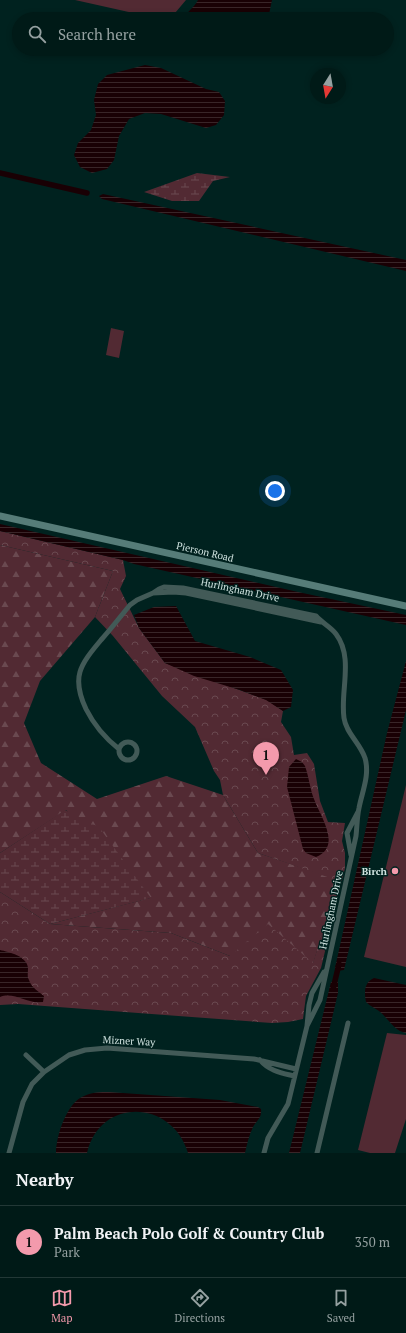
<!DOCTYPE html>
<style>
:root{--surface:#001a17;--page:#0a2320;--text:#f1f3f6;--muted:#95a1a1;--line:#223836;--accent:#f39aac}
body{margin:0;font-family:"PT Serif",serif;background:var(--page);color:var(--text)}
.compass{position:absolute;left:310px;top:68px;width:36px;height:36px;border-radius:50%;background:var(--surface);box-shadow:0 2px 6px #0003;rotate:191deg}
.you{position:absolute;left:275px;top:491px;width:14px;height:14px;margin:-10px;border:3px solid #fff;border-radius:50%;background:#1a73e8;box-shadow:0 0 0 6px #1a73e833}
.badge{display:grid;place-items:center;width:26px;height:26px;border-radius:50%;background:var(--accent);color:#111;font-size:13px;font-weight:700}
.pin{position:absolute;translate:-50% -33px;filter:drop-shadow(0 1px 2px #0008)}
.pin::after{content:'';position:absolute;top:21px;width:14px;height:12px;background:inherit;clip-path:polygon(0 0,100% 0,50% 100%)}
.list{margin:0;padding:0;list-style:none}
h2{display:flex;justify-content:space-between;align-items:center;height:52px;margin:0;padding:0 16px;font-size:17px}
h2 small{font-size:13px;font-weight:400;color:var(--muted)}
.list li{display:grid;grid-template-columns:26px 1fr auto;gap:12px;align-items:center;box-sizing:border-box;height:72px;padding:0 16px;border-top:1px solid var(--line)}
.list b{display:block;font-size:15px;white-space:nowrap}
.list p{margin:0;font-size:13px;white-space:nowrap;color:var(--muted)}
.list em{font-size:13px;font-style:normal;color:var(--muted)}
.icon{flex:none;width:22px;height:22px;fill:none;stroke:currentColor;stroke-width:2;stroke-linecap:round;stroke-linejoin:round}
.map{position:relative;flex:none;width:406px;height:1153px;overflow:hidden}
.search{position:absolute;background:var(--surface);box-shadow:0 2px 6px #0003;left:12px;right:12px;top:12px;height:44px;display:flex;align-items:center;gap:10px;box-sizing:border-box;padding:0 14px;border-radius:22px;color:var(--muted);font-size:15px}
.sheet{height:124px;background:var(--surface)}
nav{display:flex;justify-content:space-around;align-items:center;box-sizing:border-box;height:56px;border-top:1px solid var(--line);background:var(--surface);font-size:11px;color:var(--muted)}
nav a{display:grid;justify-items:center;gap:2px}
nav .on{color:var(--accent)}
.map>svg:first-child{display:block}
.grass{fill:#522a33}
.forest{fill:url(#forest-firs)}
.wetland{fill:url(#wetland-marsh)}
.park{fill:url(#park-crowns)}
.water{fill:url(#water-rules)}
.lines{fill:none;stroke-linecap:round;stroke-linejoin:round}
.canal{stroke:#190004;stroke-width:5.5}
.street{stroke:#425a57;stroke-width:5}
.secondary{stroke:#567c78;stroke-width:7}
.poi-dot{fill:#f39aac;stroke:#00221f;stroke-width:1.5}
.labels{text-anchor:middle;dominant-baseline:central;stroke-width:3;stroke-linejoin:round;paint-order:stroke}
.street-label{font-size:10px;fill:#d1e4e1;stroke:#00221f}
.poi-label{font-size:10px;font-weight:bold;fill:#d1e4e1;stroke:#00221f;text-anchor:end}
</style>
<div class="map">
<svg width="406" height="1153" viewBox="0 0 406 1153">
<defs>
<pattern id="forest-firs" width="22" height="20" patternUnits="userSpaceOnUse"><rect width="22" height="20" fill="#522a33"/><path d="M5 1l3.5 6h-7zM16 11l3.5 6h-7z" fill="#6a4950"/></pattern>
<pattern id="wetland-marsh" width="20" height="14" patternUnits="userSpaceOnUse"><rect width="20" height="14" fill="#522a33"/><path d="M1 5h8M5 5V1M11 12h8M15 12V8" fill="none" stroke="#6a4950"/></pattern>
<pattern id="park-crowns" width="20" height="18" patternUnits="userSpaceOnUse"><rect width="20" height="18" fill="#522a33"/><path d="M2 6a3 3 0 1 1 6 0M12 15a3 3 0 1 1 6 0" fill="none" stroke="#6a4950"/></pattern>
<pattern id="water-rules" width="6" height="5" patternUnits="userSpaceOnUse"><rect width="6" height="5" fill="#190004"/><path d="M0 2.5h6" fill="none" stroke="#392528"/></pattern>
</defs>
<rect width="100%" height="100%" fill="#00221f"/>
<path class="grass" d="M75 0H186L170 19H160Z
M111 328 124 331 119 358 106 355Z
M406 785V967L364 957Z
M387 1033 406 1035V1119L395 1153H370L358 1150Z"/>
<path class="forest" d="M0 545 113 571 95 617 40 681 24 723 41 763 97 799 166 776 223 795 258 853 336 879 329 911 313 964 230 956 171 933 50 924 150 898 66 810 0 853Z"/>
<path class="wetland" d="M197 173 230 177 213 181 199 201H172L144 192Z
M65 810 99 827 151 898 50 924 0 892V853Z"/>
<path class="park" d="M0 531 123 560 126 576 120 589 139 628 165 663 267 700 283 711 281 722 291 737 294 755 307 753 314 764 320 801 328 822 345 823 342 841 345 853V868L321 968 306 996 303 1019 288 1022 272 1023 18 1004 0 1005V892L50 924 171 933 230 956 268 924 313 963 329 911 336 880 258 853 223 795 220 780 214 771 195 727 162 696 113 636 95 617 113 571 0 545Z"/>
<path class="water" d="M198 0H272L268 19H184C187 11 194 8 198 0Z
M145 65 161 68 206 89 219 92 225 101 224 115 216 125 206 128 161 114 145 113 129 119 119 136 114 160 107 169 92 173 80 167 74 155 78 143 91 130 96 115 94 100 98 84 107 75Z
M103 194 406 260V271L102 199 99 196Z
M0 524 298 592 406 615V625L134 564 123 560 0 531Z
M176 606 195 641 250 657 281 670 293 690 291 707 283 711 266 700 240 690 194 676 165 663 139 628 134 615 154 607Z
M406 661V710L344 970 337 971 335 968 387 733Z
M296 759 302 762 305 766C309 777 310 789 314 799 321 818 342 846 316 857L306 853 303 849 287 787 289 767Z
M0 950C9 952 27 956 28 968 28 973 27 976 29 980 31 987 39 992 44 996L43 1002C29 1005 14 991 0 997Z
M374 978 406 985V1033C394 1031 388 1018 379 1011 375 1008 370 1006 366 1002 364 993 364 982 374 978Z
M331 982H338V993L300 1153H289Z
M109 1092 220 1100 258 1107 261 1109C262 1118 257 1120 253 1127 249 1135 247 1144 245 1153H188C172 1099 100 1097 87 1153H56C56 1136 67 1102 84 1096 92 1092 101 1092 109 1092Z"/>
<g class="lines">
<path class="canal" d="M0 173 87 193
M333 989 339 964"/>
<path class="street" d="M153 593 173 592 186 593 321 622
M119 751a9 9 0 1 1 18 0a9 9 0 1 1-18 0Z
M119 749C105 738 94 725 86 709 71 677 80 665 101 640 111 629 120 617 130 605L137 600 153 593 159 589 164 587 183 588 316 616C322 623 331 627 336 634 354 658 340 691 344 718 346 733 360 743 365 758 370 775 362 792 359 808 357 817 357 827 356 836L320 1000 307 1026
M351 855 347 833 358 812
M26 1055 44 1072
M260 1060C269 1071 282 1073 294 1076
M9 1153 23 1102 32 1084 44 1072 69 1055 85 1050 107 1048 254 1059 296 1069
M264 1153 268 1138 288 1104 307 1026 309 1005 312 993 324 972
M317 1153 348 1023"/>
<path class="secondary" d="M0 516 406 606"/>
</g>
<circle class="poi-dot" cx="395" cy="871" r="4"/>
<g class="labels">
<g class="street-label">
<text transform="translate(205 552) rotate(13)">Pierson Road</text>
<text transform="translate(240 590) rotate(12)">Hurlingham Drive</text>
<text transform="translate(331 910) rotate(-78)">Hurlingham Drive</text>
<text transform="translate(129 1041) rotate(3)">Mizner Way</text>
</g>
<g class="poi-label">
<text x="387" y="871">Birch</text>
</g>
</g>
</svg>
<svg class="compass" viewBox="-18 -18 36 36"><path d="M0-13l5 13h-10z" fill="#e53935"/><path d="M0 13l5-13h-10z" fill="#95a1a1"/></svg>
<div class="you"></div>
<div class="pin badge" style="left:266px;top:775px">1</div>
<div class="search"><svg class="icon" aria-label="search" viewBox="0 0 24 24"><circle cx="10" cy="10" r="6"/><path d="M15 15l6 6"/></svg>Search here</div>
</div>
<section class="sheet">
<h2>Nearby<small></small></h2>
<ul class="list">
<li><span class="badge">1</span><div><b>Palm Beach Polo Golf &amp; Country Club</b><p>Park</p></div><em>350 m</em></li>
</ul>
</section>
<nav>
<a class="on"><svg class="icon" aria-label="map" viewBox="0 0 24 24"><path d="M3 6l6-2 6 2 6-2v14l-6 2-6-2-6 2zM9 4v14M15 6v14"/></svg>Map</a>
<a><svg class="icon" aria-label="directions" viewBox="0 0 24 24"><path d="M12 3l9 9-9 9-9-9zM9 14v-3h6M13 9l2 2-2 2"/></svg>Directions</a>
<a><svg class="icon" aria-label="saved" viewBox="0 0 24 24"><path d="M7 4h10v16l-5-4-5 4z"/></svg>Saved</a>
</nav>
